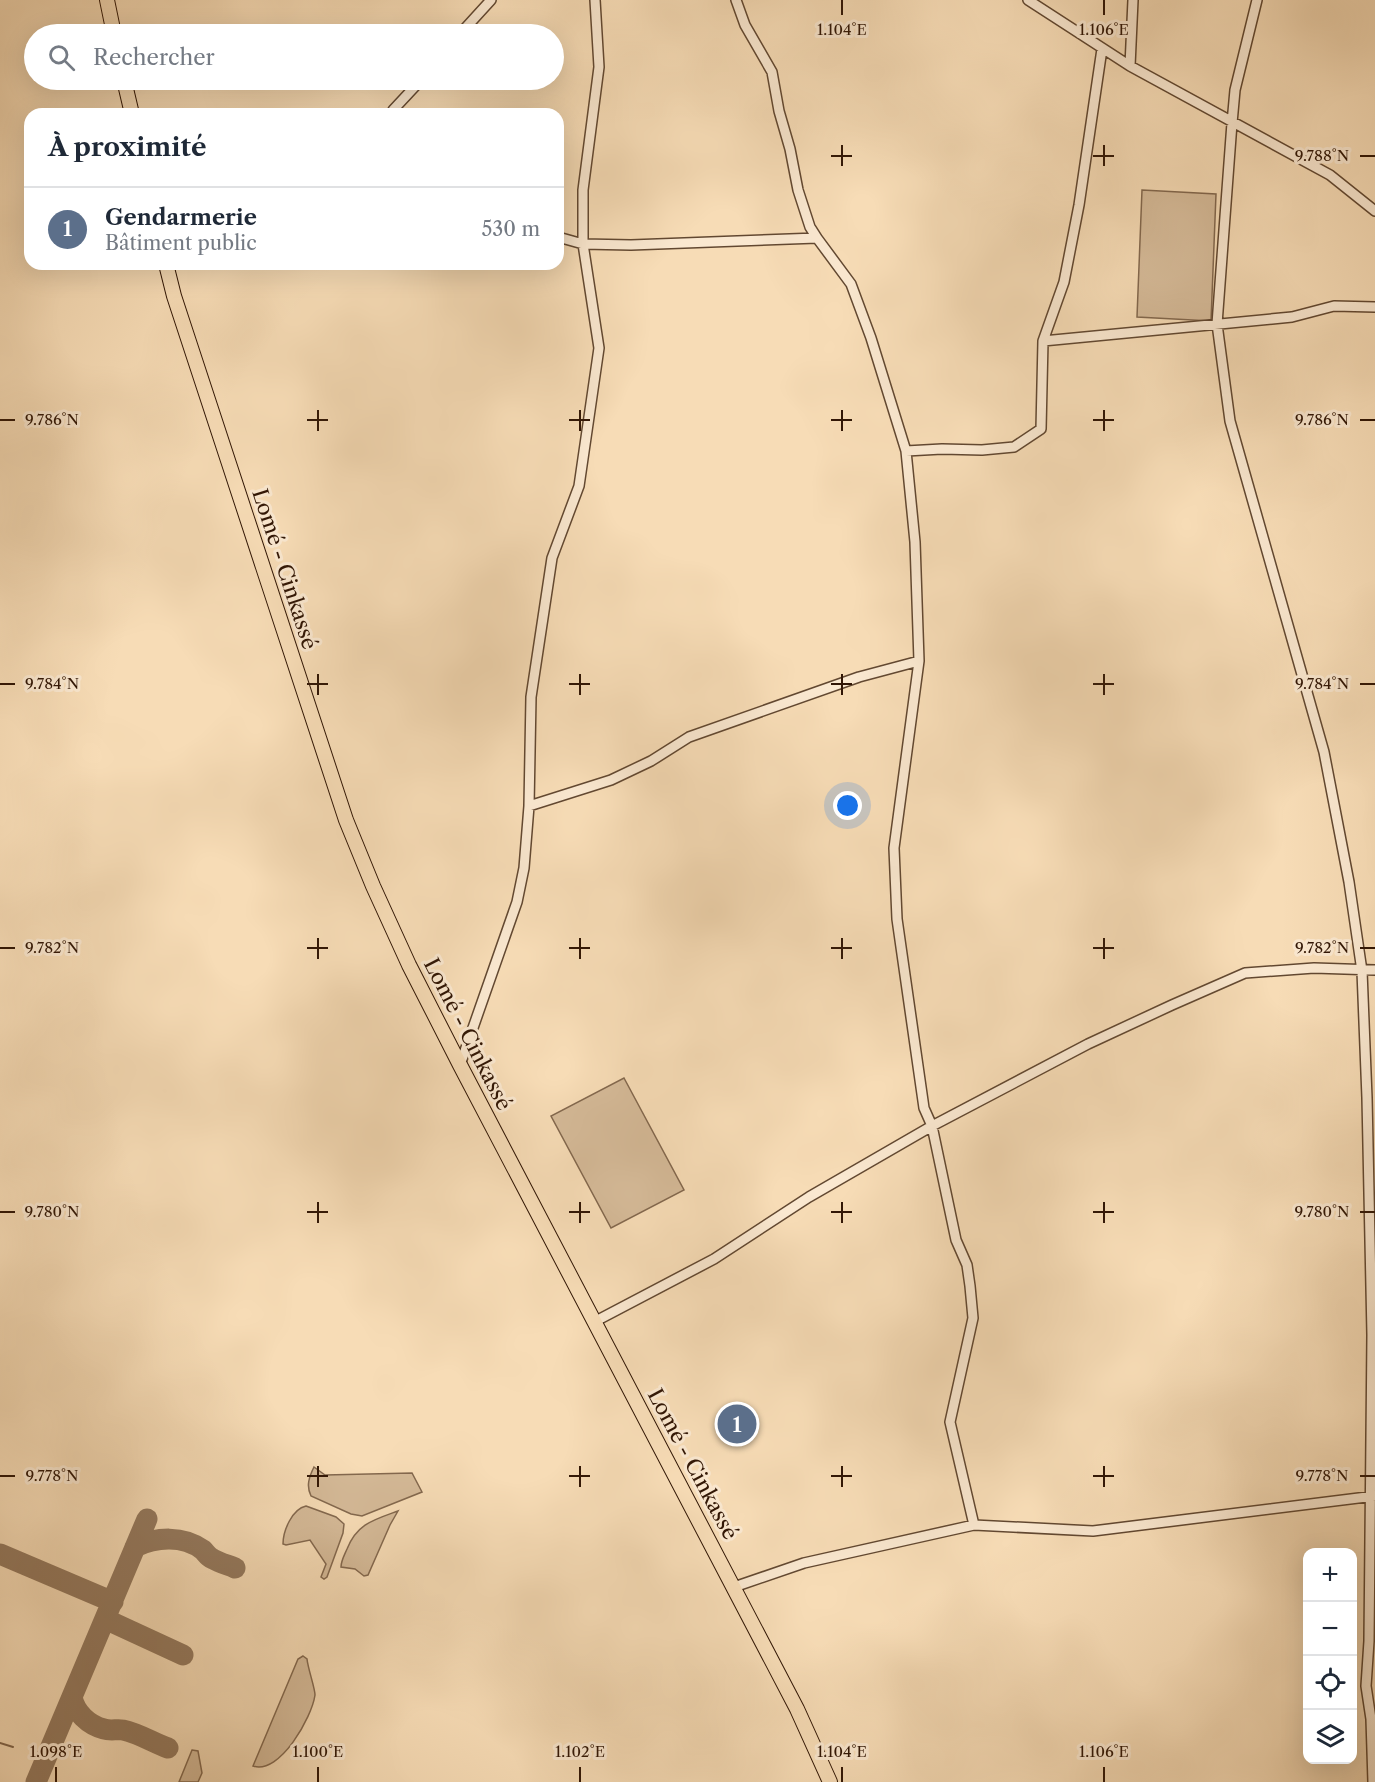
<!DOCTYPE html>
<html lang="fr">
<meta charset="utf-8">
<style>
:root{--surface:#fff;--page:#f6f6f7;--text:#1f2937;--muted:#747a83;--line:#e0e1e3;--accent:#8f2418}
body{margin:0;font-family:"Libre Caslon Text",serif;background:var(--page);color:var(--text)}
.controls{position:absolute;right:18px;bottom:18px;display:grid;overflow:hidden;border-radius:12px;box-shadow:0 6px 24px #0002}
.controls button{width:54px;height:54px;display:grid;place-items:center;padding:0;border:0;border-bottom:2px solid var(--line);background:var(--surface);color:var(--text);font:30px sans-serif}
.you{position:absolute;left:848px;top:806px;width:21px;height:21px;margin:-15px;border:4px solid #fff;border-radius:50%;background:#1a73e8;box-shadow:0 0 0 9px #1a73e833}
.badge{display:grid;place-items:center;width:39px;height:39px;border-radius:50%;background:var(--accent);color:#fff;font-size:20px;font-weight:700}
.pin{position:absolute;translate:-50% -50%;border:3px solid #fff;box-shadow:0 2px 6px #0006}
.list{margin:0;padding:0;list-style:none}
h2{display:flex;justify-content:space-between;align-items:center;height:78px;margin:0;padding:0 24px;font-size:26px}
h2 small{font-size:20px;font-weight:400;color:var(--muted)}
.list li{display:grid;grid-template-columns:39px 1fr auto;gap:18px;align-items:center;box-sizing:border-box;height:84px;padding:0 24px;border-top:2px solid var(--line)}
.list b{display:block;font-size:22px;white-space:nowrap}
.list p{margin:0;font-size:20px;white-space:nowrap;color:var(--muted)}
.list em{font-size:20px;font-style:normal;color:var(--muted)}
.icon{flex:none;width:33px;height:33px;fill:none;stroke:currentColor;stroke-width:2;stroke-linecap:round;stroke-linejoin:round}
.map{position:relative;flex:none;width:1375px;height:1782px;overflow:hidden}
.search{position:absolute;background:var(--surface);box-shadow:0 6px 24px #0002;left:24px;top:24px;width:540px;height:66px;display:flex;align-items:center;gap:15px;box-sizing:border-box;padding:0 21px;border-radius:33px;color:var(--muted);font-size:22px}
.panel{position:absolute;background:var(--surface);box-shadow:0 6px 24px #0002;left:24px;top:108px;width:540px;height:162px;border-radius:18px}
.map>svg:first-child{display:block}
.green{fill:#d5ba98;stroke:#83684e;stroke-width:1.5}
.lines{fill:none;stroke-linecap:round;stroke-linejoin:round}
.stream{stroke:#80654b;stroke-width:2}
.taxiway{stroke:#94795e;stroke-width:21}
.minor-casing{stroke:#624831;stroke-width:12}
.highway-casing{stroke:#311605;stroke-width:16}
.minor{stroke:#fae8d0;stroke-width:9}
.highway{stroke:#f7dcb6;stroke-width:14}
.ticks{fill:none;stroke:#311605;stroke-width:2}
.labels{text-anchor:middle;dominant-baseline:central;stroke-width:6;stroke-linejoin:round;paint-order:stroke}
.street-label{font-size:21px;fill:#311605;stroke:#fae8d0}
.ticks-label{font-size:15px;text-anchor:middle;fill:#311605;stroke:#fae8d0;stroke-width:6;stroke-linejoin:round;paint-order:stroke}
</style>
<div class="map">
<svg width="1375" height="1782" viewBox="0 0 1375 1782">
<rect width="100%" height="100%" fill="#f7dcb6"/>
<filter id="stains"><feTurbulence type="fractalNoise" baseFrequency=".00333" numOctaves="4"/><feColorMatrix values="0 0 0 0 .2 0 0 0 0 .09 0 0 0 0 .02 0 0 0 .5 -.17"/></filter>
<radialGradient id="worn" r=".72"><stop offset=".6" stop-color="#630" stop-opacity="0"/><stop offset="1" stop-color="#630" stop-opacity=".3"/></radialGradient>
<path class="green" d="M1142 190 1216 194 1211 321 1137 317Z
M624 1078 684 1190 611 1228 551 1116Z
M314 1467 325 1475 412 1473 422 1492 362 1516 351 1514 311 1496C306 1486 309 1477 314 1467Z
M306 1506 336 1517 344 1524 343 1533 327 1577 324 1579 321 1577 326 1564 310 1540 286 1545 283 1544C283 1531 292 1509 306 1506Z
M398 1511 390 1525 368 1575 364 1576 355 1569 341 1567C341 1561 344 1556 347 1549 357 1524 373 1520 398 1511Z
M303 1656 307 1659C308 1669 315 1688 315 1695 312 1717 280 1775 253 1766L298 1659Z
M192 1750 198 1751 202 1773 198 1782H179Z"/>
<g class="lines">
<path class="stream" d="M0 1743 13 1747"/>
<path class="taxiway" d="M135 1547C156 1537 183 1535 203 1550 206 1553 208 1557 213 1559 220 1563 228 1565 235 1568
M0 1554 113 1602
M105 1619 183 1655
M72 1697C75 1712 88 1725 104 1729 110 1731 117 1729 123 1730 138 1733 154 1743 168 1748
M36 1782 147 1519"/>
<defs>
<path id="minor" d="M736 0 745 25 772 72 779 111 790 149 798 190 810 227 817 238
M1028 0 1130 66 1330 175 1375 211
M1257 0 1235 90 1232 123 1217 324 1230 421 1324 752 1349 882 1362 971 1367 1098 1372 1335 1369 1641 1366 1686 1371 1719 1373 1782
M460 34 491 0
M1130 66 1133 0
M393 110 421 80
M558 237 583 244 631 245 817 238 851 284 871 338 906 451 915 542 919 661 894 848 897 919 924 1108 932 1126 956 1240 967 1265 970 1286 973 1318 950 1422 974 1525
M1043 341 1292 317 1334 306 1375 307
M906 451 942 449 982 450 1014 447 1041 429 1043 341 1064 282 1079 205 1102 49
M529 806 611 780 651 761 689 737 859 677 919 661
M460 1065 517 902 524 868 529 806 531 697 552 558 579 486 599 348 583 244V190L599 67 595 0
M594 1322 714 1259 809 1197 932 1126 1088 1044 1172 1005 1245 973 1314 968 1375 970
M734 1587 804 1563 974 1525 1093 1531 1375 1496"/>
<path id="highway" d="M107 0 114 34
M124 80 132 114
M166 264 174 296 346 820 373 886 409 965 460 1065 797 1709 830 1782"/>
</defs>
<use href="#minor" class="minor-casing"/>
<use href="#highway" class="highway-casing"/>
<use href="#minor" class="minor"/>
<use href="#highway" class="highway"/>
</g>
<path class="ticks" d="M842 0V15M1104 0V15M842 145V166M1104 145V166M831 156H852M1093 156H1114M1360 156H1375M318 410V431M580 410V431M842 410V431M1104 410V431M0 420H15M307 420H328M569 420H590M831 420H852M1093 420H1114M1360 420H1375M318 674V695M580 674V695M842 674V695M1104 674V695M0 684H15M307 684H328M569 684H590M831 684H852M1093 684H1114M1360 684H1375M318 938V959M580 938V959M842 938V959M1104 938V959M0 948H15M307 948H328M569 948H590M831 948H852M1093 948H1114M1360 948H1375M318 1202V1223M580 1202V1223M842 1202V1223M1104 1202V1223M0 1212H15M307 1212H328M569 1212H590M831 1212H852M1093 1212H1114M1360 1212H1375M318 1466V1487M580 1466V1487M842 1466V1487M1104 1466V1487M0 1476H15M307 1476H328M569 1476H590M831 1476H852M1093 1476H1114M1360 1476H1375M56 1767V1782M318 1767V1782M580 1767V1782M842 1767V1782M1104 1767V1782"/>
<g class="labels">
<g class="street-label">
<text transform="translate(285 569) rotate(72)">Lomé - Cinkassé</text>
<text transform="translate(468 1034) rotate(63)">Lomé - Cinkassé</text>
<text transform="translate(693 1464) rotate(62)">Lomé - Cinkassé</text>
</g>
</g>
<g class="ticks-label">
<text x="842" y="35">1.104°E</text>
<text x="1104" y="35">1.106°E</text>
<text x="1322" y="161">9.788°N</text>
<text x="52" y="425">9.786°N</text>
<text x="1322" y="425">9.786°N</text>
<text x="52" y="689">9.784°N</text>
<text x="1322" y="689">9.784°N</text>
<text x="52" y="953">9.782°N</text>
<text x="1322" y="953">9.782°N</text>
<text x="52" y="1217">9.780°N</text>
<text x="1322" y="1217">9.780°N</text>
<text x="52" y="1481">9.778°N</text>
<text x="1322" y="1481">9.778°N</text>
<text x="56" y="1757">1.098°E</text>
<text x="318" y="1757">1.100°E</text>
<text x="580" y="1757">1.102°E</text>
<text x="842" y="1757">1.104°E</text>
<text x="1104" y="1757">1.106°E</text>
</g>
<rect width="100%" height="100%" filter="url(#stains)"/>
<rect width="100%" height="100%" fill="url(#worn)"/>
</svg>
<div class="controls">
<button>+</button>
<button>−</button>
<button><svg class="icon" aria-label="locate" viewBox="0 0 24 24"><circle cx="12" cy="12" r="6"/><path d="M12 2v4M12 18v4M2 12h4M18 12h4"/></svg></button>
<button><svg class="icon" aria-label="layers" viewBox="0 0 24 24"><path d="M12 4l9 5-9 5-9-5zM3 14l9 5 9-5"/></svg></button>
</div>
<div class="you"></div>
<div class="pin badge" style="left:737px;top:1424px;background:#5c6f8a">1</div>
<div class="search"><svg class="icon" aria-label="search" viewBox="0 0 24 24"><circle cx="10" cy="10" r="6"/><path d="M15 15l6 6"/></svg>Rechercher</div>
<section class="panel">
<h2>À proximité<small></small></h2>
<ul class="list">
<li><span class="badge" style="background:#5c6f8a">1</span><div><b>Gendarmerie</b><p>Bâtiment public</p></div><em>530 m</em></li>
</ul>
</section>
</div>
